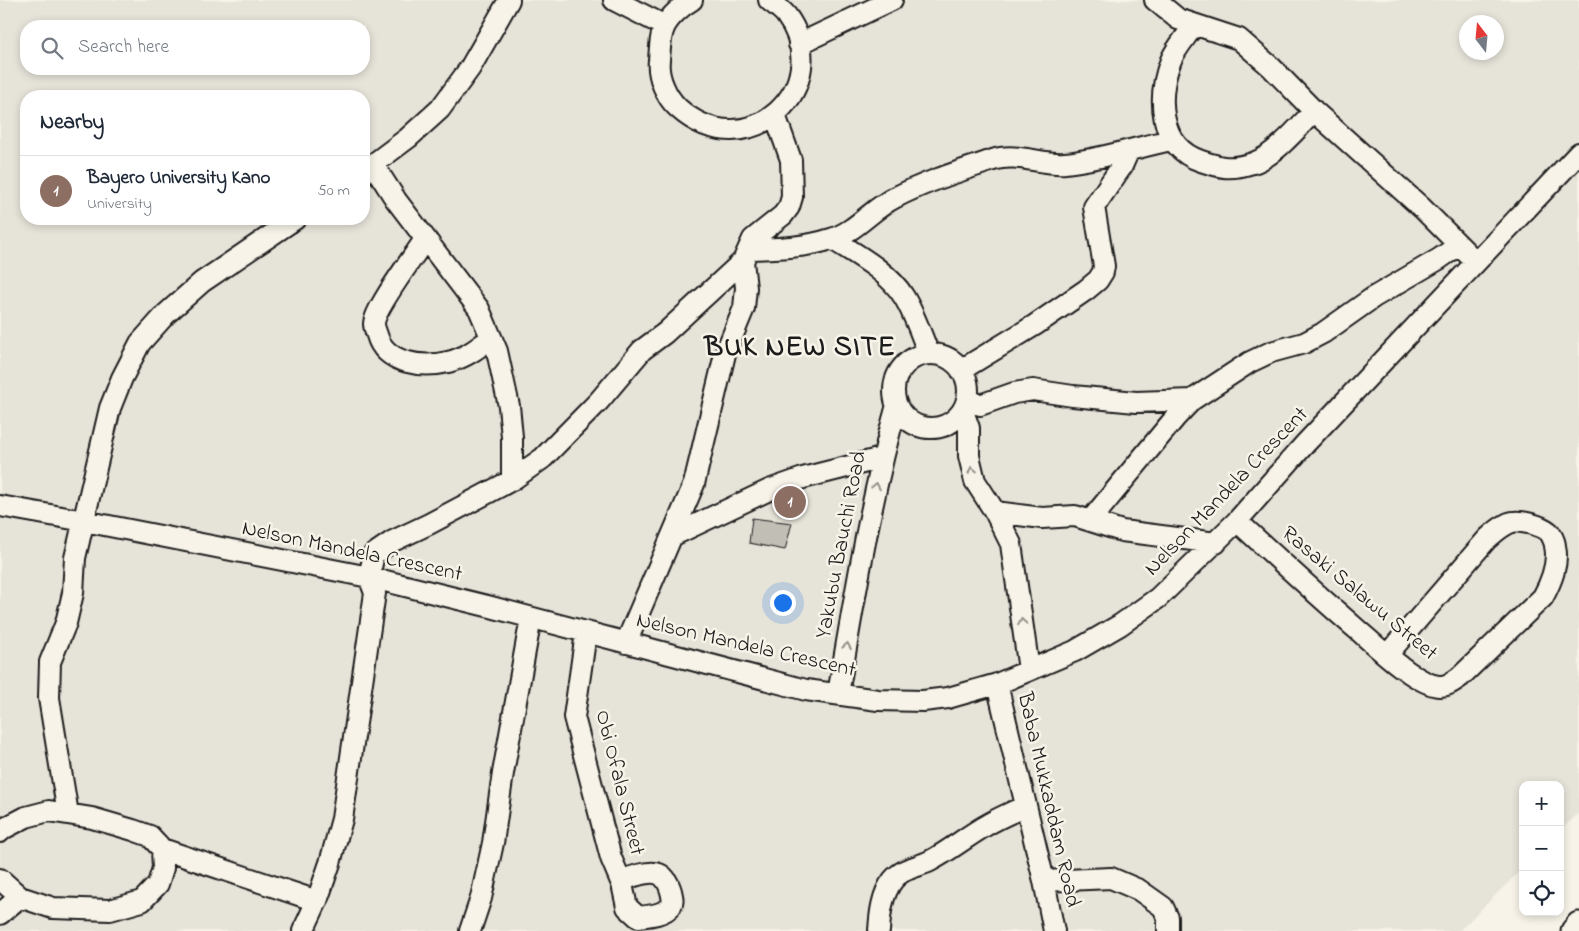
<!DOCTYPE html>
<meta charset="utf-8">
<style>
:root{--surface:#fff;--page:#f2f2f3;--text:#1f2937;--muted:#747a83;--line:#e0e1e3;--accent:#1c1c1c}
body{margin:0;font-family:"Indie Flower",sans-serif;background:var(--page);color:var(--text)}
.controls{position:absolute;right:15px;bottom:15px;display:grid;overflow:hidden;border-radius:10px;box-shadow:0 2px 8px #0003}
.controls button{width:45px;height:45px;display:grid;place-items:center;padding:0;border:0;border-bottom:1px solid var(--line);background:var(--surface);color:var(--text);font:25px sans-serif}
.compass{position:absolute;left:1459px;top:15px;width:45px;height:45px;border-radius:50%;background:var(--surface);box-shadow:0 2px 8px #0003;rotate:344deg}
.you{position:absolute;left:782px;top:602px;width:18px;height:18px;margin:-12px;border:4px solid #fff;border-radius:50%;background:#1a73e8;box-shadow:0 0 0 8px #1a73e833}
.badge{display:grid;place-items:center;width:32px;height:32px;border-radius:50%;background:var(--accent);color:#fff;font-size:16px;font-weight:700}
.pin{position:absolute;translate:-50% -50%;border:2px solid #fff;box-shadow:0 1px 5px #0006}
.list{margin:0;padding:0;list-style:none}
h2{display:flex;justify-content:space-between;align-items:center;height:65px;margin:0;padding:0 20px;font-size:21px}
h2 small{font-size:16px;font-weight:400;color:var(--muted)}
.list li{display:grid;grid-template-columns:32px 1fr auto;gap:15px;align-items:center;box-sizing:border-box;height:70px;padding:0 20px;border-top:1px solid var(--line)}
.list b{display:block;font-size:19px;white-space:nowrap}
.list p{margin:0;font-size:16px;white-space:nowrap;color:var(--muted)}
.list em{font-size:16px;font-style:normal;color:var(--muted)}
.icon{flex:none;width:28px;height:28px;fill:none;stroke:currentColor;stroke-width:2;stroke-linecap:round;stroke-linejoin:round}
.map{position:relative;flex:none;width:1579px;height:931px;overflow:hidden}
.search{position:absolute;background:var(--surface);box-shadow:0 2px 8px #0003;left:20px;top:20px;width:350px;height:55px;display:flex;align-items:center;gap:12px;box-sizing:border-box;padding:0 18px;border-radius:20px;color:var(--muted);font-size:19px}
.panel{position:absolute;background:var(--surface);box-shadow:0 2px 8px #0003;left:20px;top:90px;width:350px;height:135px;border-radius:20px}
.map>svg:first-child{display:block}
.built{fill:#e6e3d9;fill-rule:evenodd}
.building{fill:#c0beb5;stroke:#1c1c1c}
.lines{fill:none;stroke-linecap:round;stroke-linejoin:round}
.minor-casing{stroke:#1c1c1c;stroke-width:24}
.major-casing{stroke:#1c1c1c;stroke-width:29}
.minor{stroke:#f7f3e8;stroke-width:20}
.major{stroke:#f7f3e8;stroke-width:25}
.oneway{stroke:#94928c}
.labels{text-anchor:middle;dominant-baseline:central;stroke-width:5;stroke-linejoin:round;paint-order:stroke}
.street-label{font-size:22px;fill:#1c1c1c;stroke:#f7f3e8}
.district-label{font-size:28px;font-weight:bold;letter-spacing:1px;fill:#1c1c1c;stroke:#f7f3e8}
</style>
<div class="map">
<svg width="1579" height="931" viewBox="0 0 1579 931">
<rect width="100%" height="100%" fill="#f7f3e8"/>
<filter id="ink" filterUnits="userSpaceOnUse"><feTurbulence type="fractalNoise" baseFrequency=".02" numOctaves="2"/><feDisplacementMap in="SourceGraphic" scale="10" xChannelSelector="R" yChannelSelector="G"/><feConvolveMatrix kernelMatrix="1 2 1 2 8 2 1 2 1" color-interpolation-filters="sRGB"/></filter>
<g filter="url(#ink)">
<path class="built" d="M0 0H1579V813L1560 831V785H1523V868L1459 931H0ZM1466 22H1496V52H1466ZM26 26H364V69H26ZM26 96H364V219H26Z"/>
<path class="building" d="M752 518 792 523 785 550 749 543Z"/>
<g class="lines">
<defs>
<path id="minor" d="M614 0 665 26
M692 0C683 5 670 16 665 26 660 35 660 49 659 60 657 76 666 97 678 108 748 171 838 85 786 15 782 10 775 5 769 0
M1155 0 1178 19 1239 39 1271 67 1314 111 1422 208 1468 254
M1194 25C1187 36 1176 48 1171 60 1157 96 1158 147 1201 161 1222 168 1230 170 1253 163 1273 157 1299 127 1314 111
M799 44 892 0
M373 164 396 200 479 309 497 351 509 406 512 437V480
M364 171 408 138 440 109 470 68 509 0
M425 239C415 255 374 309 374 324 374 327 376 332 377 335 385 364 423 368 448 362 465 358 478 348 491 338
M832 239C857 255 888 271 904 297 915 315 921 335 929 354
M749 249C776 248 804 248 831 239 855 232 872 209 894 198 925 182 960 171 993 160 1016 152 1042 165 1065 163 1101 160 1136 147 1172 140
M894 391a37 37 0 1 1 74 0a37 37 0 1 1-74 0Z
M961 370 1035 325 1086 290 1098 280 1103 272 1104 266 1094 207 1122 166 1129 150
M967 400 980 405 1014 393 1033 390 1073 396 1136 402 1192 400
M963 411 969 428V456L975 481 995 512 1011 544 1029 670
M0 506 84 521 369 577 491 607 806 690 878 700 923 701 948 698 997 684 1075 651 1120 625 1158 598 1237 521 1304 445 1579 153
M995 512 1042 518 1075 516 1122 531 1216 543
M1090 521 1175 418 1192 400 1250 362 1271 352 1304 343 1323 333 1374 297 1439 259 1459 245
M1237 521C1278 559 1318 596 1360 632 1377 647 1417 685 1439 686 1447 687 1454 681 1460 677L1543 597C1551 582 1559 564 1555 546 1555 542 1551 534 1549 532 1541 525 1518 519 1509 523 1500 527 1494 533 1487 539L1387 655
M672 536 769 490 803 478 882 458
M586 633 574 717 611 858 622 884 627 907 638 917C647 916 664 915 671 906 674 901 672 896 671 891 665 872 656 870 638 875 631 877 626 878 622 884
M626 643 694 484 725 354 744 308 746 288 743 261
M997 684 1044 881 1054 931
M838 694C855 597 870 500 897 405
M68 814 49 698 50 662 66 623 73 593 75 558 110 408 122 378 140 343 166 314 202 282 295 219
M0 832 3 829 26 817 49 811 92 818 133 830 150 836 162 849 317 901
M0 879 20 897 53 908 110 910 142 901 158 884 163 868 162 849
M1044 881 1111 878 1139 890 1163 907 1168 918V931
M0 914 20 897
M303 931 317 901 330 863 342 819 375 593 369 577 374 554 393 541 429 524 512 480 543 458 599 401 642 350 665 333 743 261 753 239 783 215 789 207 792 197 791 160 775 115
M470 931 481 898 493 843 503 773 531 618
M879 931C880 914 882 894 893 880 904 867 916 868 930 861 949 851 966 837 985 826 998 818 1012 812 1026 806"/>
<path id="major" d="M1574 931 1579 925"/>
</defs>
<use href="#minor" class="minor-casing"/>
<use href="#major" class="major-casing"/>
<use href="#minor" class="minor"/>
<use href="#major" class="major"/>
</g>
<defs><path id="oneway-chevron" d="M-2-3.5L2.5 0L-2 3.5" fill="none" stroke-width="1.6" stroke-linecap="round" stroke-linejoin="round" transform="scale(1.25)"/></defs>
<g class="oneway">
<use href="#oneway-chevron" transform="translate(972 470) rotate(-104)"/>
<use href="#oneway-chevron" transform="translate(876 486) rotate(-79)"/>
<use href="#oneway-chevron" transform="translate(1022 622) rotate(-99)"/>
<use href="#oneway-chevron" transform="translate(847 646) rotate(-80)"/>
</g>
</g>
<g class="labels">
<g class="street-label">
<text transform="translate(1227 492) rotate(-46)">Nelson Mandela Crescent</text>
<text transform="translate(842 545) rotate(-79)">Yakubu Bauchi Road</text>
<text transform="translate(352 552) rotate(12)">Nelson Mandela Crescent</text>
<text transform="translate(1359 594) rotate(40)">Rasaki Salawu Street</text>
<text transform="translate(746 646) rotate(13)">Nelson Mandela Crescent</text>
<text transform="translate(619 783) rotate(76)">Obi Ofala Street</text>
<text transform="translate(1048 800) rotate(77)">Baba Mukkaddam Road</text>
</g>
<g class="district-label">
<text x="800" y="348">BUK NEW SITE</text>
</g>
</g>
</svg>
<div class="controls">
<button>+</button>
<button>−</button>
<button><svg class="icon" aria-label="locate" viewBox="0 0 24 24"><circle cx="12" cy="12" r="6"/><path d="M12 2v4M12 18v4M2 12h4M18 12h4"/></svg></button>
</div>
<svg class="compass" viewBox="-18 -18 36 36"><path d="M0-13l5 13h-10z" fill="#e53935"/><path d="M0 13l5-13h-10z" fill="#747a83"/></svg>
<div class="you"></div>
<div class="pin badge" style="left:790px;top:502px;background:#8d6e63">1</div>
<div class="search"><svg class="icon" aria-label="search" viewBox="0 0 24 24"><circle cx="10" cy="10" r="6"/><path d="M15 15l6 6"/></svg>Search here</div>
<section class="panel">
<h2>Nearby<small></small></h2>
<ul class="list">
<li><span class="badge" style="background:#8d6e63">1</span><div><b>Bayero University Kano</b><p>University</p></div><em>50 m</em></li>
</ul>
</section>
</div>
